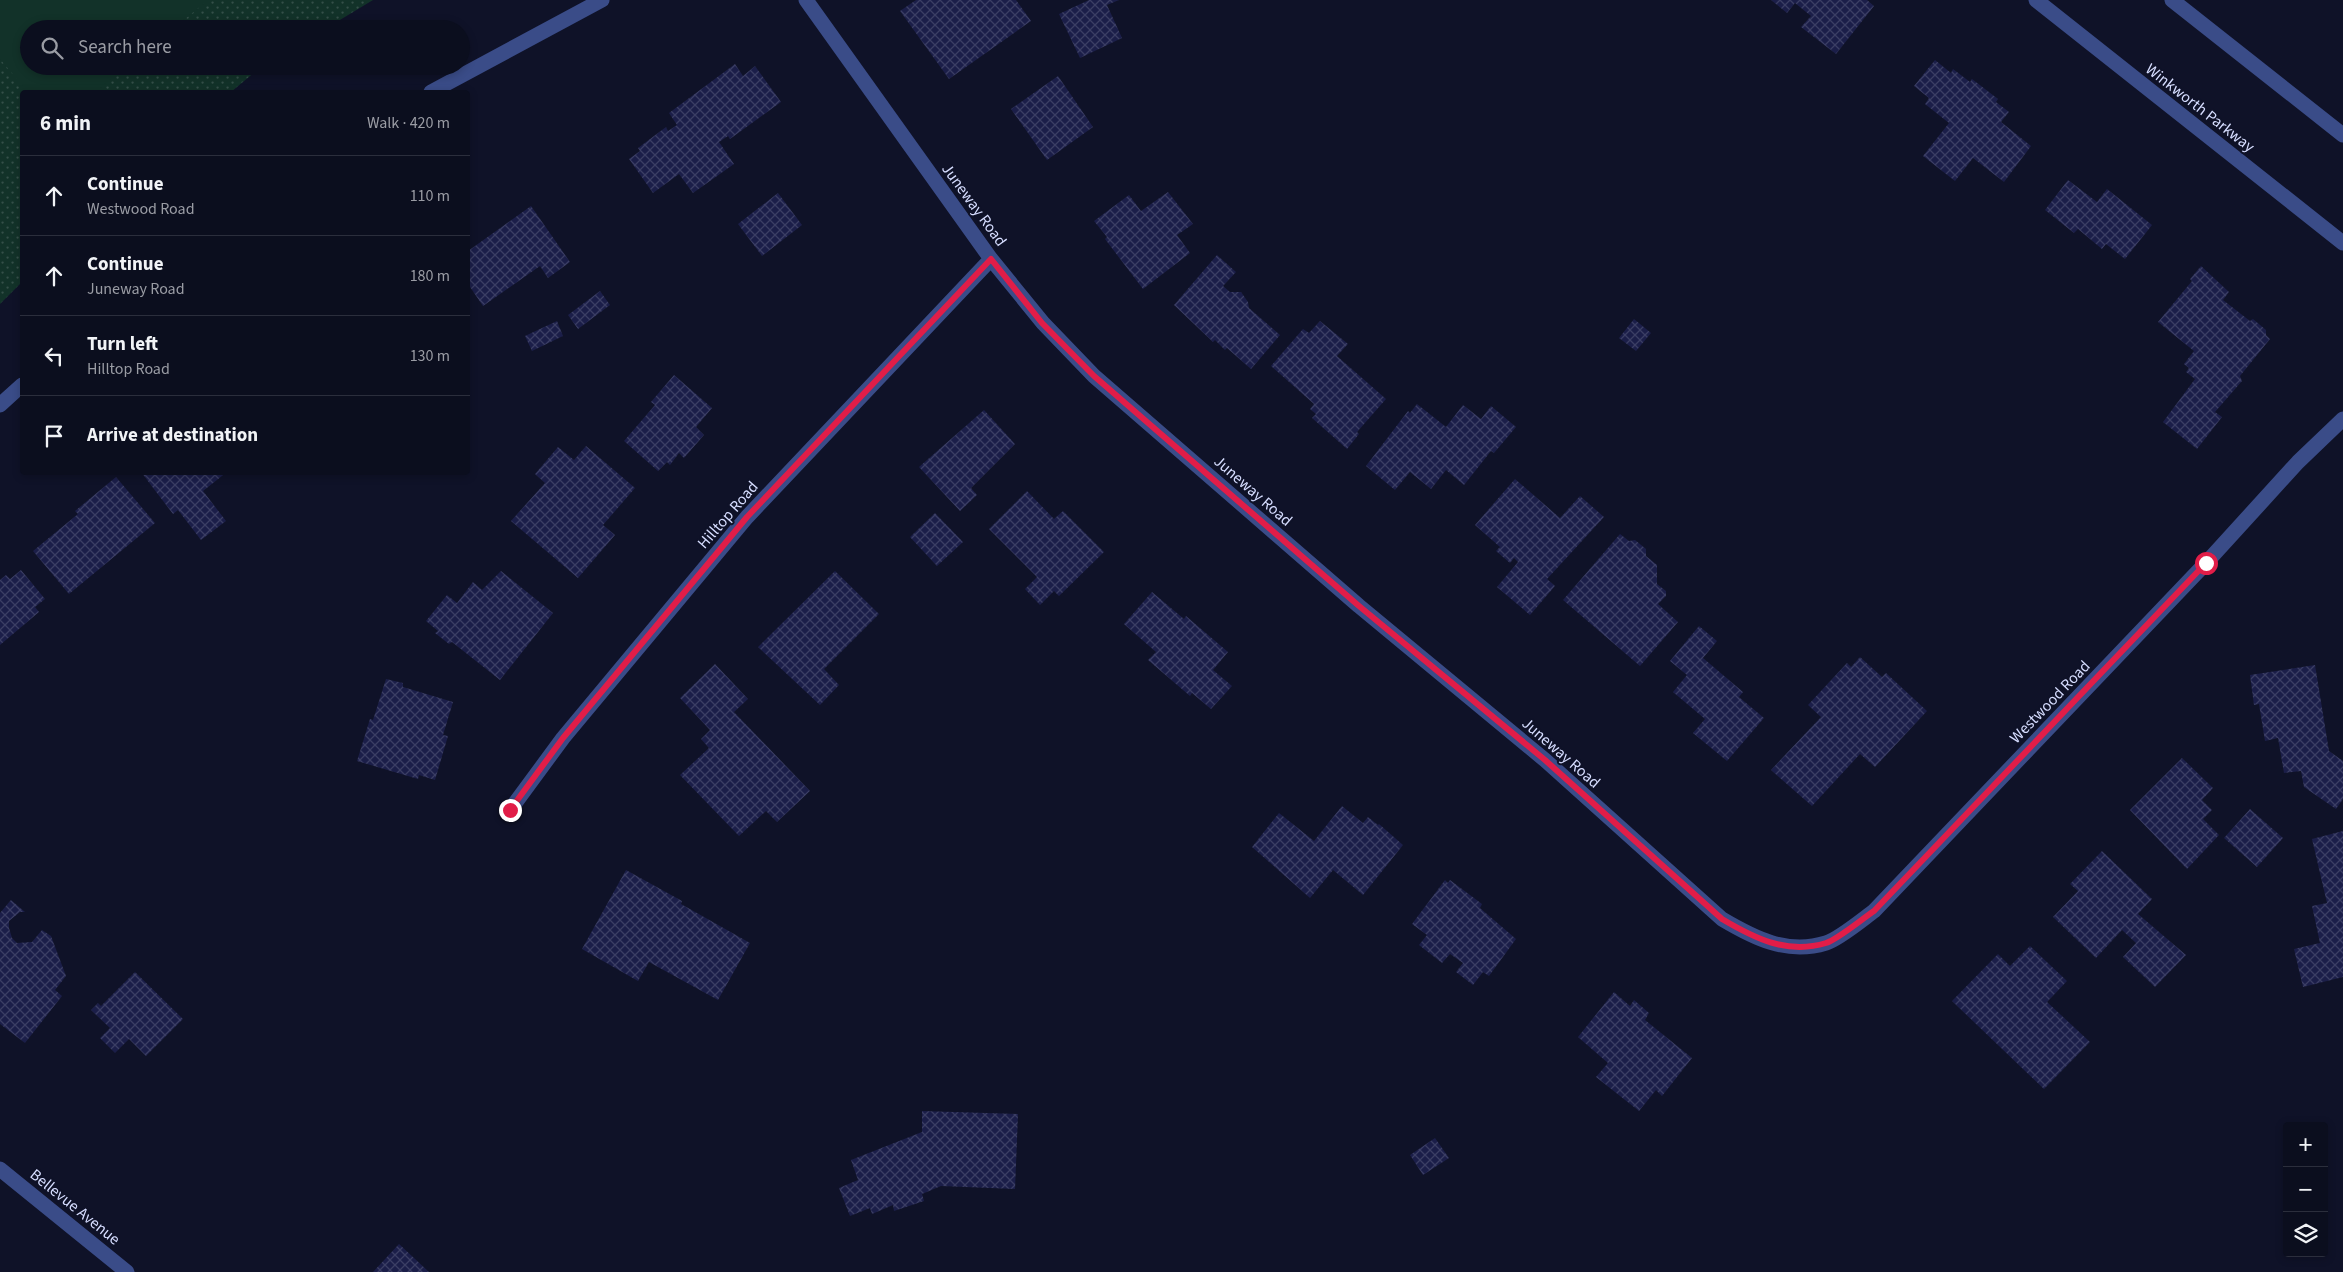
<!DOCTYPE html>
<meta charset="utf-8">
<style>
:root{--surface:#0b0e1e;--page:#191c2b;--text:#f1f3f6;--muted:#9a9ca4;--line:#2b2e3c}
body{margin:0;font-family:"Source Sans 3",sans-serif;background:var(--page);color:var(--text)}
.controls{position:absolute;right:15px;bottom:15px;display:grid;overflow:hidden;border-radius:5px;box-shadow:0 2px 8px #0003}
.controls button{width:45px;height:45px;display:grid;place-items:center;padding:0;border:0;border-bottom:1px solid var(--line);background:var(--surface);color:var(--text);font:25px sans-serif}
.stop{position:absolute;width:15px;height:15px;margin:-11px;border:4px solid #e11d48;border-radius:50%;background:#fff}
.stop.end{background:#e11d48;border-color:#fff;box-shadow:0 1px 5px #0008}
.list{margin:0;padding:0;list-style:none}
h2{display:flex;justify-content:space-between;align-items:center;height:65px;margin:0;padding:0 20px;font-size:21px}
h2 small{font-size:16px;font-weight:400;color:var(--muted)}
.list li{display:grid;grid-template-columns:32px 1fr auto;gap:15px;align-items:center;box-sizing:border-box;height:80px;padding:0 20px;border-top:1px solid var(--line)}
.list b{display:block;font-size:19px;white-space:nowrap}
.list p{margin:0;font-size:16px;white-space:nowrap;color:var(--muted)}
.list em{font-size:16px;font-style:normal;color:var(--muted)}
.icon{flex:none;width:28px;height:28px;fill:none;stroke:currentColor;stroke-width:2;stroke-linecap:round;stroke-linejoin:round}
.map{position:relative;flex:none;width:2343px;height:1272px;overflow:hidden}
.search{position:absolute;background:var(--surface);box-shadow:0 2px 8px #0003;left:20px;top:20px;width:450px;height:55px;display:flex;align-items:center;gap:12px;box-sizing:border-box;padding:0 18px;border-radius:28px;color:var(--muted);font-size:19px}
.panel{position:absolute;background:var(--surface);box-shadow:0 2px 8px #0003;left:20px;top:90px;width:450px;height:385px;border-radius:5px}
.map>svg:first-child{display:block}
.grass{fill:url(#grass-dots)}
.pitch{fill:#123229}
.building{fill:url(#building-cross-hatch)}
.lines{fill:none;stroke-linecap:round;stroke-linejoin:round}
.minor{stroke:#3a4c88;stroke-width:15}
.route{stroke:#e11d48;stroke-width:6}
.labels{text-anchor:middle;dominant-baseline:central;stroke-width:4;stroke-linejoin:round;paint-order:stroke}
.street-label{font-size:16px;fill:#d6ddff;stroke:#0f1228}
</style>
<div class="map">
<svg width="2343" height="1272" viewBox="0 0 2343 1272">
<defs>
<pattern id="grass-dots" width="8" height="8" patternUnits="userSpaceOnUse" patternTransform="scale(1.25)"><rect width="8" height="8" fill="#123229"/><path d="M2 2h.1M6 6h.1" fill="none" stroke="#344f49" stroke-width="1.8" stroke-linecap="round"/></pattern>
<pattern id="building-cross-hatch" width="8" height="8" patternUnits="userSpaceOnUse" patternTransform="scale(1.25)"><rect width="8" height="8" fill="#1b1e49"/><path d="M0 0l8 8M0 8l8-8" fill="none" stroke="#3b3e64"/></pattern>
</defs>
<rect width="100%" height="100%" fill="#0f1228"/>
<path class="grass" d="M0 0H373L325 29H29V66H262L231 92H22V282L0 304Z"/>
<path class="pitch" d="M0 0H208L173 29H29V66H127L95 92H28L0 59Z"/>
<path class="building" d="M916 0H1016L1031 21 949 79 900 11Z
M1089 0H1119L1107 5 1122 38 1080 58 1059 14Z
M1771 0H1867L1874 6 1836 54 1801 27 1811 16 1795 3 1787 13Z
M1935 60 1951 73 1953 69 1970 82 1972 79 1998 99 1996 102 2009 112 2001 122 2031 146 2004 182 1973 158 1955 181 1923 156 1949 123 1925 104 1929 98 1914 86Z
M735 64 743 76 755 66 781 102 730 139 728 136 719 142 734 164 693 193 679 174 653 193 629 159 640 151 638 148 666 127 668 131 677 125 669 113Z
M1058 76 1093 127 1047 160 1011 109Z
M2068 180 2097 202 2107 189 2152 225 2125 259 2106 244 2102 249 2078 229 2074 233 2045 210Z
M1168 192 1193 224 1177 235 1190 253 1143 289 1105 239 1107 237 1094 221 1129 195 1141 211Z
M778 193 802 225 762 256 738 224Z
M531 206 570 262 548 278 540 266 483 306 468 284V251Z
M1217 255 1236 272 1223 286 1230 292H1241L1248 302 1249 308 1280 335 1251 369 1227 348 1225 350 1215 340 1213 342 1174 305Z
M2201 266 2229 292 2223 300 2250 321 2253 319 2266 330V335L2270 339 2240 376 2242 381 2215 412 2222 417 2197 449 2163 422 2195 379 2186 372 2189 368 2184 364 2194 351 2158 322 2192 281 2190 279Z
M600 291 610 305 578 329 568 315Z
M1634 319 1651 333 1636 351 1619 338Z
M557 321 563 336 532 351 525 336Z
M1320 321 1348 344 1337 356 1386 399 1357 432 1359 434 1347 449 1312 418 1316 414 1310 409 1314 404 1271 366 1303 329 1309 333Z
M674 375 712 408 696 427 704 435 684 458 679 453 670 465 667 462 658 471 624 441 655 405 651 402Z
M1417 404 1446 427 1463 405 1481 419 1491 406 1516 427 1494 453 1491 451 1464 485 1446 470 1431 489 1410 472 1395 490 1366 466 1408 411 1410 413Z
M984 410 1015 444 971 488 977 495 960 511 919 467Z
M586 446 635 488 603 525 615 535 578 578 511 521 545 483 535 474 558 447 574 460Z
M141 472H227L203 491 226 521 201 540 178 510 173 514Z
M116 477 155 523 69 594 33 551 78 514 75 511Z
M1515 479 1560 518 1580 496 1604 517 1547 579 1555 586 1530 615 1497 587 1518 562 1514 558 1510 563 1496 551 1500 547 1475 525Z
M1027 491 1054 519 1063 511 1104 552 1059 596 1054 591 1040 605 1025 589 1037 577 989 529Z
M935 513 963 542 937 566 910 537Z
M1620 534 1629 541 1635 540 1646 549V556L1657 565V584L1666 591V596L1658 604 1678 622 1640 666 1563 600Z
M21 570 45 599 35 607 39 612 0 645V580L6 575 10 579Z
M501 571 553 613 500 680 452 642 449 644 435 633 438 631 426 621 447 595 457 603 473 582 482 590Z
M835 571 879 614 824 669 839 685 820 705 758 647Z
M1152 592 1184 619 1186 616 1228 652 1213 670 1232 686 1211 709 1192 693 1190 696 1148 660 1156 652 1124 624Z
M1699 626 1717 641 1703 658 1743 692 1739 697 1764 718 1727 761 1693 733 1705 719 1673 692 1687 675 1670 661Z
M1860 657 1882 677 1886 673 1927 711 1875 767 1860 754 1812 806 1771 770 1821 717 1808 705 1847 663 1851 667Z
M715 664 748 699 734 712 810 791 777 822 766 811 739 836 680 775 709 748 701 739 710 730 680 698Z
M2315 665 2329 751 2343 761V799L2336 809 2304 787 2301 771 2284 773 2278 738 2265 741 2259 704 2254 705 2250 675Z
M386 679 403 683V687L453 702 443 735 448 736 435 780 419 775 418 779 357 761 370 719 373 720Z
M2182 758 2213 788 2202 800 2212 810 2203 819 2219 835 2187 869 2130 810Z
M1342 806 1363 823 1368 817 1378 825 1379 824 1403 845 1363 895 1333 870 1310 898 1252 847 1279 813 1314 841Z
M2250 809 2283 838 2257 867 2224 838Z
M2343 831V977L2303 987 2294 949 2320 943 2312 906 2327 903 2312 839Z
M2102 851 2152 899 2138 914 2186 955 2155 987 2123 957 2136 943 2122 930 2096 958 2053 917 2078 891 2070 884Z
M626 870 682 901 681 904 750 943 718 1000 649 962 638 981 582 949Z
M1445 880 1448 883 1450 880 1482 904 1480 908 1516 939 1489 976 1483 972 1473 985 1456 972 1463 963 1450 954 1442 963 1419 945 1427 935 1412 924Z
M11 900 25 912H20L9 921V928L12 938 17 943 32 942 42 930 51 936 66 976 55 990 62 996 25 1043 0 1024V913Z
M2030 946 2067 981 2047 1002 2090 1042 2044 1089 1952 1001 1998 954 2010 966Z
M135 972 183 1019 146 1056 129 1039 115 1053 100 1038 110 1028 91 1010 98 1003 101 1006Z
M1614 992 1630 1006 1634 1000 1649 1013 1645 1020 1692 1058 1662 1096 1656 1090 1639 1111 1596 1077 1608 1063 1578 1037Z
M922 1111 1018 1114 1015 1189 941 1186 922 1194 924 1201 894 1211 893 1205 872 1214 870 1208 850 1216 839 1188 858 1180 851 1160 922 1132Z
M1435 1138 1449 1158 1423 1175 1410 1155Z
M399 1244 429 1272H373Z"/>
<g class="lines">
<path class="minor" d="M806 0 991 259 1043 323 1094 376 1359 606 1545 760 1722 919C1754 938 1787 955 1826 943 1839 939 1863 919 1874 911L2206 563 2298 462 2343 419
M2036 0 2343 243
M2172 0 2343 135
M431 92 602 0
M0 405 22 385
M510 810 563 738 747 517 991 259
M0 1169 127 1272"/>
</g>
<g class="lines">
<path class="route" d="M510 810 563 738 747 517 991 259 1042 323 1094 376 1359 606 1545 760 1722 919C1754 938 1787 955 1826 943 1838 939 1862 919 1874 911L2206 563"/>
</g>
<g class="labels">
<g class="street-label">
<text transform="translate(2200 108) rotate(38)">Winkworth Parkway</text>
<text transform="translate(974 205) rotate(54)">Juneway Road</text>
<text transform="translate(1253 491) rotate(41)">Juneway Road</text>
<text transform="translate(728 515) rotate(-49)">Hilltop Road</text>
<text transform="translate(2050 702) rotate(-46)">Westwood Road</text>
<text transform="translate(1561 753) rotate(41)">Juneway Road</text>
<text transform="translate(75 1207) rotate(39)">Bellevue Avenue</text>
</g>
</g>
</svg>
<div class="controls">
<button>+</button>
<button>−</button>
<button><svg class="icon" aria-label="layers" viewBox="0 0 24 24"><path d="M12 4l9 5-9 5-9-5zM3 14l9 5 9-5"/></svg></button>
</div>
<div class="stop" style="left:2206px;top:563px"></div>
<div class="stop end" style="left:510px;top:810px"></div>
<div class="search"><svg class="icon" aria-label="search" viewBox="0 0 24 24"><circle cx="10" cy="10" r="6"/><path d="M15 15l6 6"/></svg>Search here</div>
<section class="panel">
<h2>6 min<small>Walk · 420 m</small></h2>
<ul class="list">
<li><svg class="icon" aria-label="ahead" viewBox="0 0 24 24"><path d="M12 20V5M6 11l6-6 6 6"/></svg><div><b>Continue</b><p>Westwood Road</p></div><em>110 m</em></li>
<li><svg class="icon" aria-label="ahead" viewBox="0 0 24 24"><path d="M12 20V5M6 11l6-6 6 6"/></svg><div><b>Continue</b><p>Juneway Road</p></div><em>180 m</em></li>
<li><svg class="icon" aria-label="left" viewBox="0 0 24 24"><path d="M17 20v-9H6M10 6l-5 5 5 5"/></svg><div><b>Turn left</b><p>Hilltop Road</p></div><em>130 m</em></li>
<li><svg class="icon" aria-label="arrive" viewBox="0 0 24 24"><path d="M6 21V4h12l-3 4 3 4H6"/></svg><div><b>Arrive at destination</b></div></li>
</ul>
</section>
</div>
